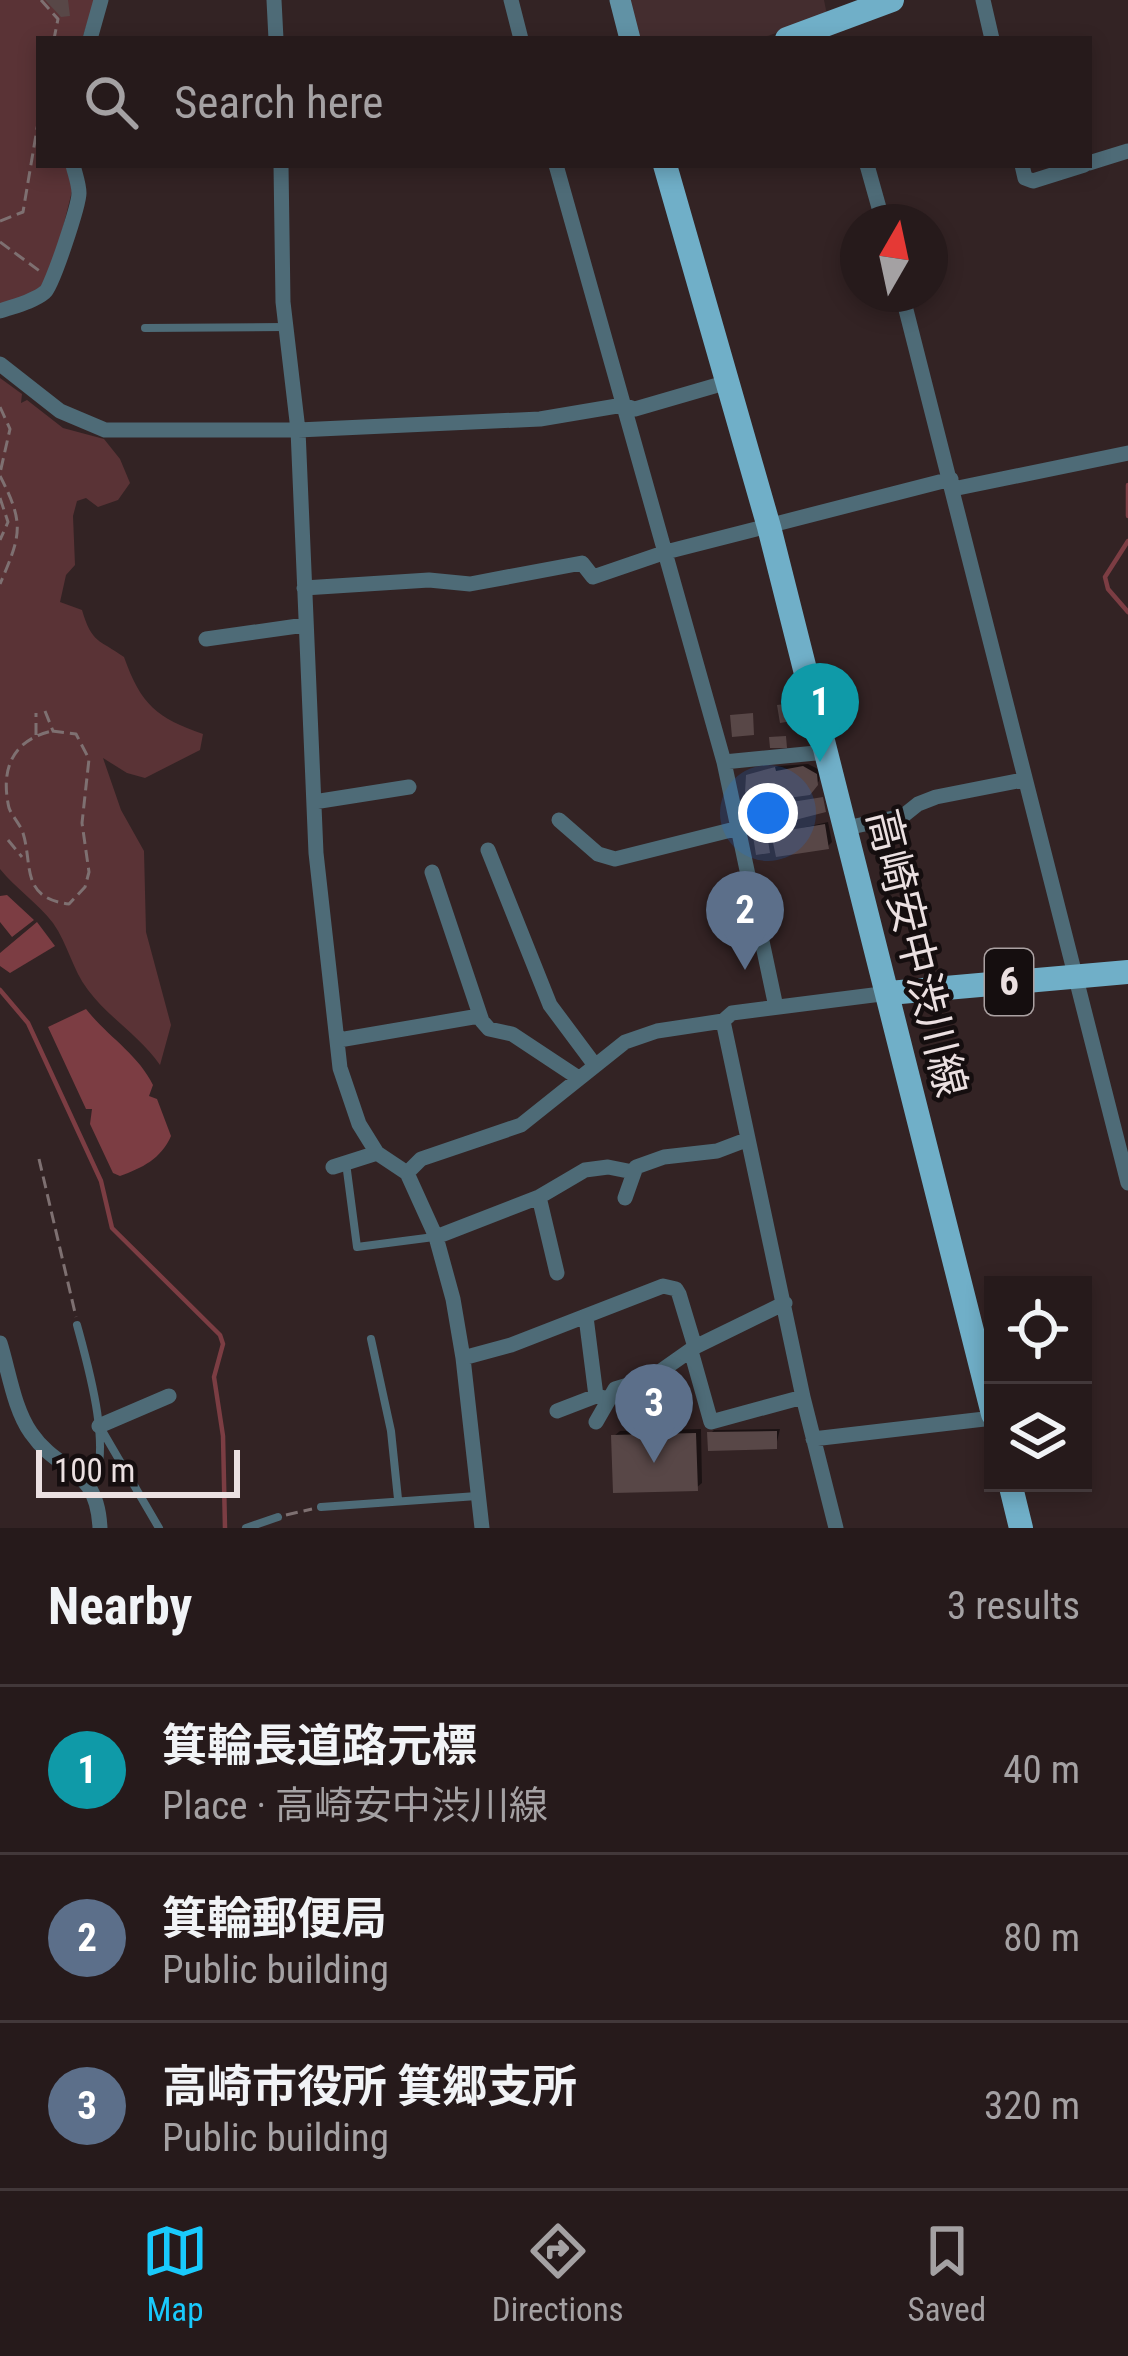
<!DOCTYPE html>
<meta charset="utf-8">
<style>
:root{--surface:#261a1b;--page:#2e2324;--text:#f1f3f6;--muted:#a4a1a3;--line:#42383a;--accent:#19cafc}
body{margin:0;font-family:"Roboto Condensed","Noto Sans JP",sans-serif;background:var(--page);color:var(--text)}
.controls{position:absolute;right:36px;bottom:36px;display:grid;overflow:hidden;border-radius:0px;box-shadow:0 6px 18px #0003}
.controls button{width:108px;height:108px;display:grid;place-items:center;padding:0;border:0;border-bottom:3px solid var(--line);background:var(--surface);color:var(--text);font:60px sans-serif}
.compass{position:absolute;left:840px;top:204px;width:108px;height:108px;border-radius:50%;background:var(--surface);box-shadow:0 6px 18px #0003;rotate:9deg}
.scale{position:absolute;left:36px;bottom:30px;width:204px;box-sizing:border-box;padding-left:12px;border:6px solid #ebe0e1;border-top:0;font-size:33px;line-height:42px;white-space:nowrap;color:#ebe0e1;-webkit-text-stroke:9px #150e0f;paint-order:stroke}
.you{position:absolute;left:768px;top:813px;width:42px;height:42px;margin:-30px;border:9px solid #fff;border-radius:50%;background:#1a73e8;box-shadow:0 0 0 18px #1a73e833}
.badge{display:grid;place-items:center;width:78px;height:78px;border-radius:50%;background:var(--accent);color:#fff;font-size:39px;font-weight:700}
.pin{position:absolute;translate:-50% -99px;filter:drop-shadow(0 3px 6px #0008)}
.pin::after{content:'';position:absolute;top:63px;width:42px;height:36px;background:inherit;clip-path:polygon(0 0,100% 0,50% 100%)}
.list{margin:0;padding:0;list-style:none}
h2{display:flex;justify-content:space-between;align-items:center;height:156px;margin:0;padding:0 48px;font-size:51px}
h2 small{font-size:39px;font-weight:400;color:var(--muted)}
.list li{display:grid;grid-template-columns:78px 1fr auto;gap:36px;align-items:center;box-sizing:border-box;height:168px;padding:0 48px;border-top:3px solid var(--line)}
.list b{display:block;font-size:45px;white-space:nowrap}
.list p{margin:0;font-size:39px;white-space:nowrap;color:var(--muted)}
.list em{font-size:39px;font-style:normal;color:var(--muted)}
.icon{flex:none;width:66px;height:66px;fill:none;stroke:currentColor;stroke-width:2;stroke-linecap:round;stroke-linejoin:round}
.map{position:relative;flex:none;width:1128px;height:1528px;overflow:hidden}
.search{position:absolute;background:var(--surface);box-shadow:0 6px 18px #0003;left:36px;right:36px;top:36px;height:132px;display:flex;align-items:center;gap:30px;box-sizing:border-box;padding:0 42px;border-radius:0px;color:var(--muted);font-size:45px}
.sheet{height:660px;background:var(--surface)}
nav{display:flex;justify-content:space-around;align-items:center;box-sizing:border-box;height:168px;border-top:3px solid var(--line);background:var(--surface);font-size:33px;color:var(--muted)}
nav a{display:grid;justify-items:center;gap:6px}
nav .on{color:var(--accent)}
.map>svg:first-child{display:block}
.built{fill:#442d2f}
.green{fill:#5a3336}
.water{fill:#7c3d43}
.shadow{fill:#0007}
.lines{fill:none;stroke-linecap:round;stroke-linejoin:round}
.stream{stroke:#7c3d43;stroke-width:4.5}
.building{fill:#584747}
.path{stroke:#7e7071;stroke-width:3;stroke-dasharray:12 6;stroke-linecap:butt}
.lane{stroke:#4e6b77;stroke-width:8}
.street{stroke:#4e6b77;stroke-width:15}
.secondary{stroke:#6192a5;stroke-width:21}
.primary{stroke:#70afc8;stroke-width:24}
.labels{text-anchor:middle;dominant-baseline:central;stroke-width:9;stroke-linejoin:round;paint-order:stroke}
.shield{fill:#150e0f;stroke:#aba1a2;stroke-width:3}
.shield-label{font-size:39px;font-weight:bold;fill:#ebe0e1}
.street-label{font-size:42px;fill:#ebe0e1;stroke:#150e0f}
</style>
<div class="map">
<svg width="1128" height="1528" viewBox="0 0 1128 1528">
<rect width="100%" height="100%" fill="#332324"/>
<path class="built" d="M629 0H824L827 15 759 39H639Z"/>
<path class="green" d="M0 0H95L82 39H39V165H68L72 191 53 268 37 292 0 307Z
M0 378 22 394 21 403 27 400 63 428 104 439 120 459 130 483 118 500 98 507 86 498 77 501 73 516 75 565 66 575 60 602 82 610C92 644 99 639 124 657 141 705 157 718 203 734L200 750 145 778 127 773 103 758 121 810 144 851 146 932 171 1025 160 1065C140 1036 109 1018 88 990 72 969 68 944 53 923 38 903 16 889 0 869Z"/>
<path class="water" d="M7 895 34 920 12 937 0 922V896Z
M37 922 55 946 10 973 0 966V953Z
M86 1009C107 1036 138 1054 153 1085L149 1096 157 1099 171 1136C161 1159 142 1168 120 1176L113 1173 90 1124 92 1109H86L48 1027Z"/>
<path class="shadow" d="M808 764 820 770 819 781 808 792 749 776 778 766Z
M828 822 832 842 828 846 775 834Z
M701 1429 702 1483 696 1488 614 1436 620 1431Z
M780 1429 776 1446 710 1434 714 1430Z"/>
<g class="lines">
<path class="stream" d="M1128 485V516
M1128 541 1105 577 1108 589 1128 612
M0 990 28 1023 101 1181 112 1228 220 1335 223 1344 214 1377 223 1436 225 1528"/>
</g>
<path class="building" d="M45 0H68L70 16 61 17Z
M801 702 804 719 780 723 777 705Z
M753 713 754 735 732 737 730 715Z
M786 736 787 748H770L769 737Z
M803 766 817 774 818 785 810 795 781 799 780 794 750 803 749 792 745 793 746 775 775 767 776 771Z
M823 797 826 812 795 820 792 802Z
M778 805 781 822 750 827 748 810Z
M825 824 829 849 776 857 771 833Z
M767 834 770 853 756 855 753 836Z
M777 1431V1449L708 1451 707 1432Z
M696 1433 698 1491 613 1493 611 1435Z"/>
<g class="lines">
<path class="path" d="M41 0 58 19 54 39
M0 221 23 212 39 117
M0 242 41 272
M0 407 10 429 0 473
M0 476C25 524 21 535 0 584
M0 498 8 522 0 540
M45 711 53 731
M52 731 76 734 89 759 82 823 89 872 85 887 69 904C20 898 33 865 23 833 20 824 12 816 9 808 0 768 13 740 52 731Z
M36 735V713
M8 840 22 857
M39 1159 76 1317
M286 1515 312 1509"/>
<path class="lane" d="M145 328 284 327
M346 1163 357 1247 434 1237
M77 1325C87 1362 114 1454 91 1486
M371 1339 391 1431 398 1499
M100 1427 159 1528
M321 1507 477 1496
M246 1528 278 1517"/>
<path class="street" d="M274 0 276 39
M511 0 521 39
M983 0 992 39
M90 39 101 0
M1089 163 1128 151
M281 165 283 302 298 430 316 853 340 1068 359 1124 377 1153 407 1173 436 1237 453 1299 463 1358 482 1528
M556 165 724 762 776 1007
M867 165 883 222
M1022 165 1025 178 1033 181 1084 165
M902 294 1128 1183
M0 311C14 306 33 302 45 292 52 287 79 205 79 193 79 184 75 174 73 165
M0 364 60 411 105 430H298L540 419 623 405 635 409 728 382
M953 489 1128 453
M304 588 429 580 470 584 582 563 593 577 666 552 951 479
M206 639 305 625
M724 762 826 752
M314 802 409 787
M559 820 598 854 615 859 739 828
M846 828 903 816 918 804 936 797 1023 780
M488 850 550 1005 594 1064
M432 872 482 1021 489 1029 512 1034 577 1077
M339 1040 479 1016
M333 1167 377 1153
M407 1173 421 1159 521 1125 625 1042 657 1031 723 1021
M539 1197 557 1273
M625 1198 636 1167 664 1157 717 1151 746 1140
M436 1237 539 1197 585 1170 608 1167 633 1172
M586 1317 596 1396
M0 1343C9 1372 14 1409 31 1433 60 1475 97 1465 100 1528
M691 1351 711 1422 803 1397
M463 1358 511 1345 663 1286 676 1289 679 1294 695 1347
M557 1411 596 1396 605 1398
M596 1422 615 1389 651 1378 695 1347 785 1303
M99 1426 169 1396
M813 1439 993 1418
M836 1528 803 1397 723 1021 732 1013 889 993"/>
<path class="secondary" d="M620 0 630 39"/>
<path class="primary" d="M787 39 892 0
M665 165 769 527 993 1414
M889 993 1128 972
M1010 1483 1021 1528"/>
</g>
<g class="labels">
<rect class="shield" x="985" y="949" width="48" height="66" rx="9"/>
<g class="shield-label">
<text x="1009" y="982">6</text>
</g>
<g class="street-label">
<text transform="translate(917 953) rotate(76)">高崎安中渋川線</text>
</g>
</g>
</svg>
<div class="controls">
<button><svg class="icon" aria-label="locate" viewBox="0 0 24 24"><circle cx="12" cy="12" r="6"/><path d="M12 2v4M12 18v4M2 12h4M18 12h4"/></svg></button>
<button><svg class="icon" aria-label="layers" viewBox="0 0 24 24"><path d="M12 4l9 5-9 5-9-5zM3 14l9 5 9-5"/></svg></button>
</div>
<svg class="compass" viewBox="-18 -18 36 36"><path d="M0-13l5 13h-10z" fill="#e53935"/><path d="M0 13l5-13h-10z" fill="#a4a1a3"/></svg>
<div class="scale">100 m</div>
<div class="you"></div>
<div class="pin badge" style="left:820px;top:762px;background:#0f9aa8">1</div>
<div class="pin badge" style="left:745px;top:970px;background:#5c6f8a">2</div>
<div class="pin badge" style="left:654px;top:1463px;background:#5c6f8a">3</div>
<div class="search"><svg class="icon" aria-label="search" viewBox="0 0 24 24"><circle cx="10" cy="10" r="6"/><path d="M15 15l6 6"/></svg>Search here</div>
</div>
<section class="sheet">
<h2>Nearby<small>3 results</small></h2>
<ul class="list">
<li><span class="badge" style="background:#0f9aa8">1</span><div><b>箕輪長道路元標</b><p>Place · 高崎安中渋川線</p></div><em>40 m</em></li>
<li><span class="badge" style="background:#5c6f8a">2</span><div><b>箕輪郵便局</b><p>Public building</p></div><em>80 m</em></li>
<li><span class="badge" style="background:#5c6f8a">3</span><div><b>高崎市役所 箕郷支所</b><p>Public building</p></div><em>320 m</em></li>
</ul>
</section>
<nav>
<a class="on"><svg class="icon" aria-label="map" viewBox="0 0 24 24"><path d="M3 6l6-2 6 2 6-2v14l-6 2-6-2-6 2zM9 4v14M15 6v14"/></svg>Map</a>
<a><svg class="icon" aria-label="directions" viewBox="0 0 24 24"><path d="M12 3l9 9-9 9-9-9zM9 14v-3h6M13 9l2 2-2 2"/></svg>Directions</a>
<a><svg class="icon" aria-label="saved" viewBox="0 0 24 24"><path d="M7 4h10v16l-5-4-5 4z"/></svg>Saved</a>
</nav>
